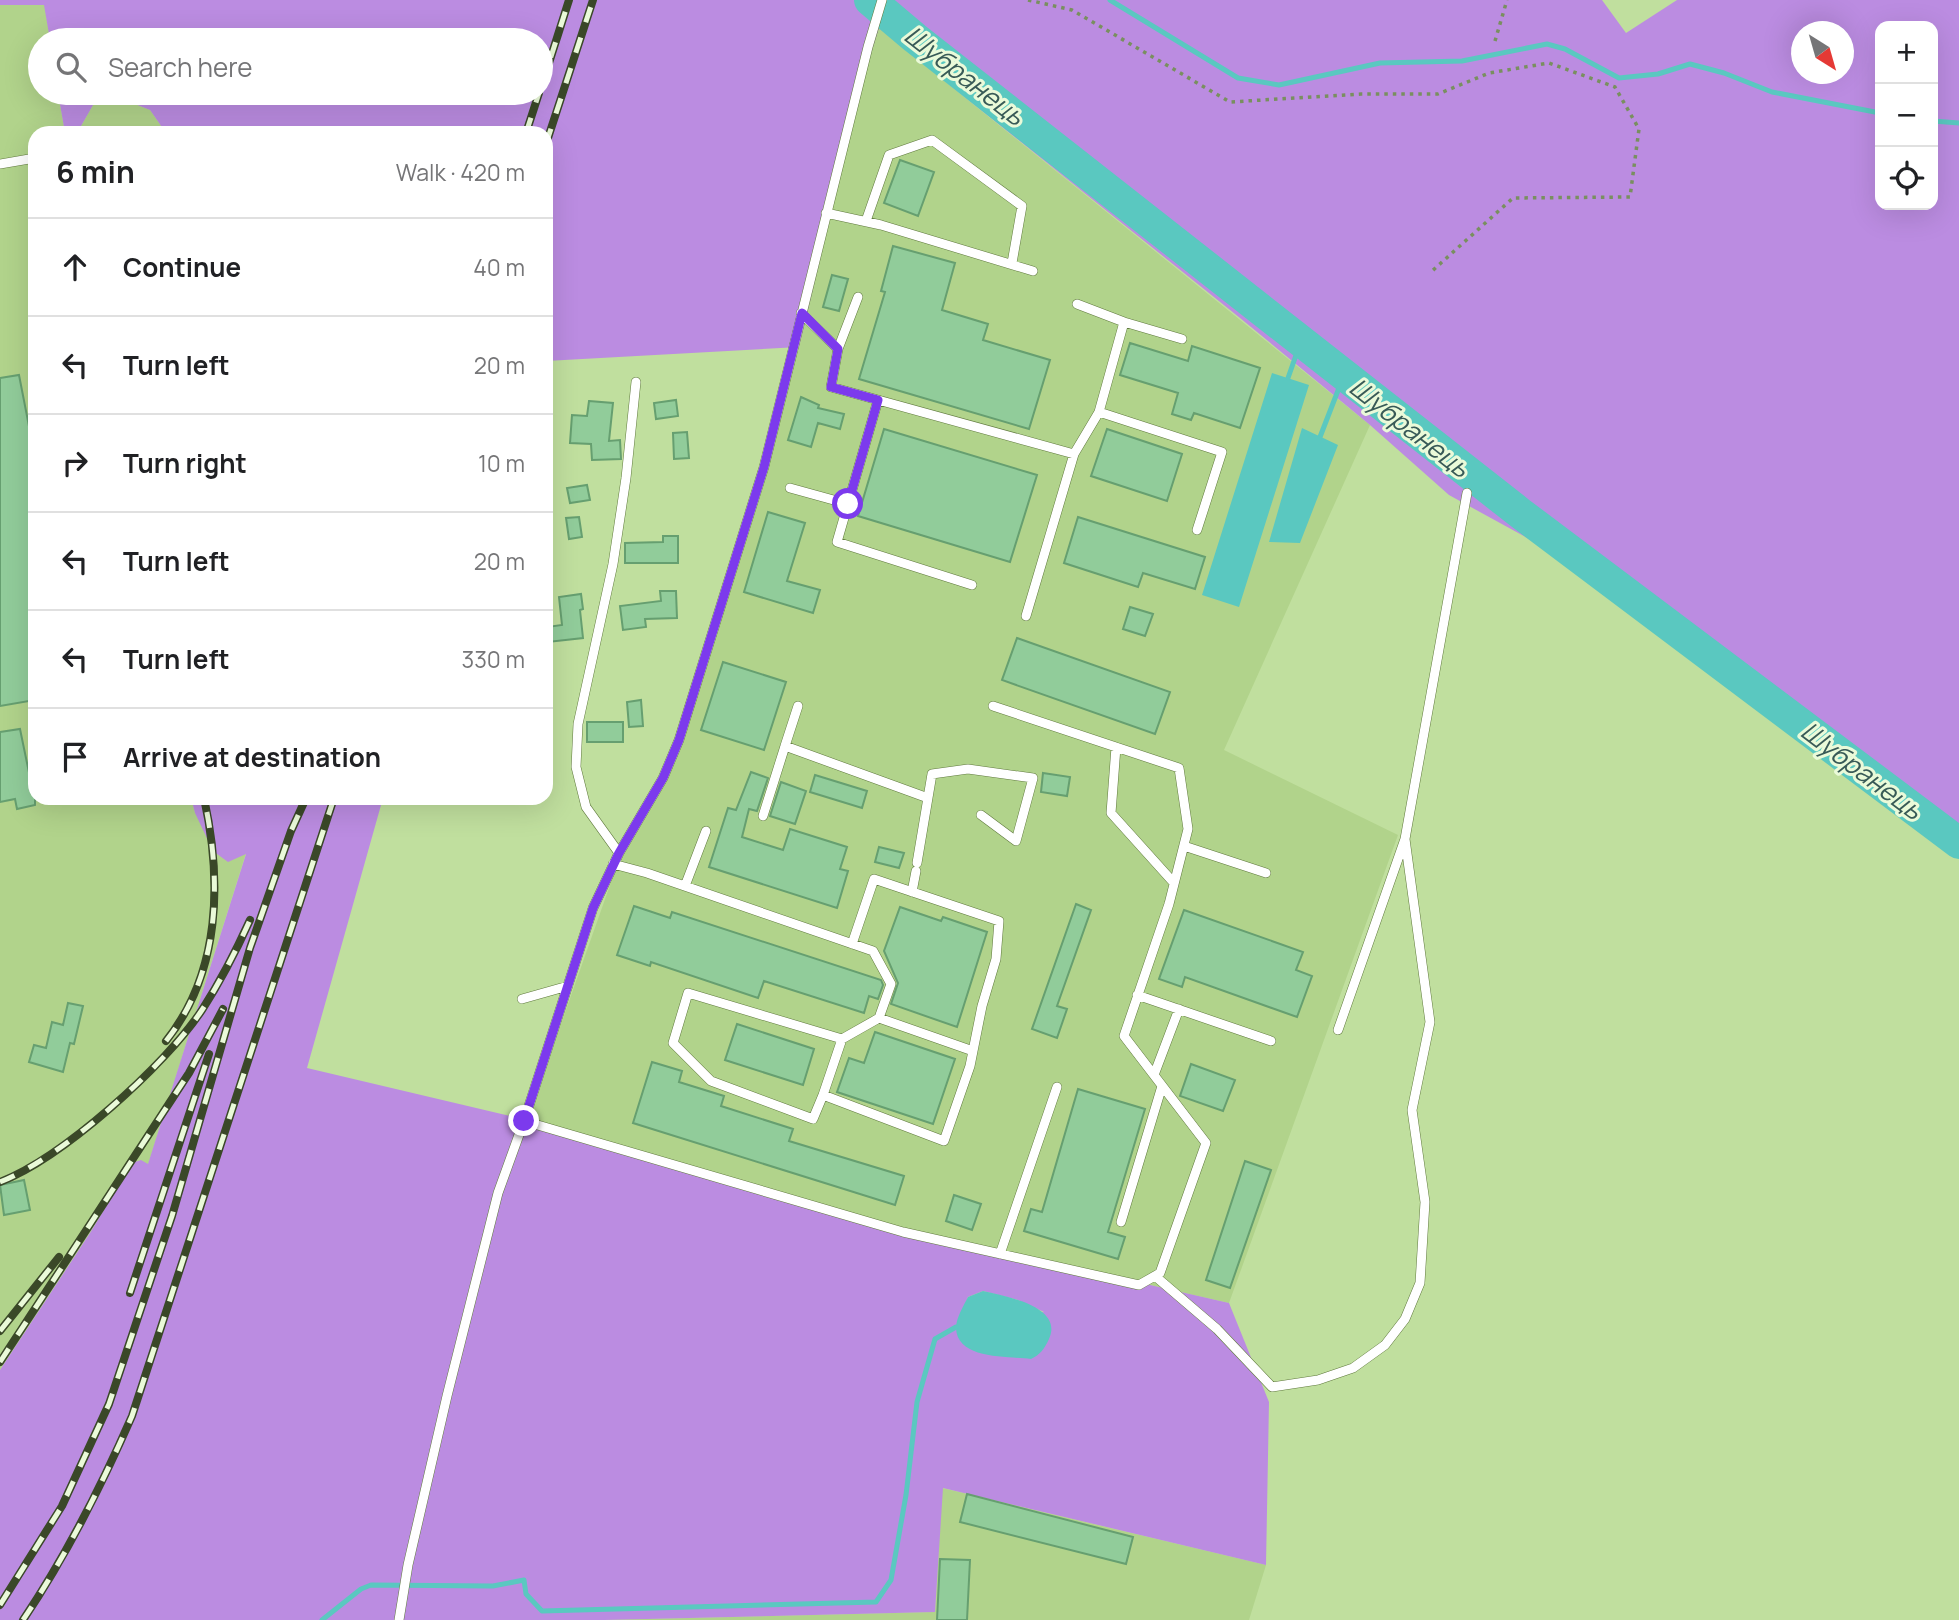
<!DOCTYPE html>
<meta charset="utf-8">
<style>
:root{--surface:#fff;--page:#f2f2f2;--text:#202124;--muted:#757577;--line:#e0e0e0}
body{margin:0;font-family:Manrope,sans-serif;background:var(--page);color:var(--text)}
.controls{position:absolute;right:21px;top:21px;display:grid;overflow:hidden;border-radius:14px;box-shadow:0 7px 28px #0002}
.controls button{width:63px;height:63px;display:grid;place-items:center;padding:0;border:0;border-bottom:2px solid var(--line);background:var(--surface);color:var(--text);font:35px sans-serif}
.compass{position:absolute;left:1791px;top:21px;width:63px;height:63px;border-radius:50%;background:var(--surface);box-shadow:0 7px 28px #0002;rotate:143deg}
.stop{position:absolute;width:21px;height:21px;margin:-16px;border:5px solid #7c3aed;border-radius:50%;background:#fff}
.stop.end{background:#7c3aed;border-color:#fff;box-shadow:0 2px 7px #0008}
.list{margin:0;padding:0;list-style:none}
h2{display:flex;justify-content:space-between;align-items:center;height:91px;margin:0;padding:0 28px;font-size:30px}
h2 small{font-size:23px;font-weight:400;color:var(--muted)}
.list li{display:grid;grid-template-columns:46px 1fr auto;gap:21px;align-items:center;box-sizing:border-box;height:98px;padding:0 28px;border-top:2px solid var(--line)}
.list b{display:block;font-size:26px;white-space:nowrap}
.list em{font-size:23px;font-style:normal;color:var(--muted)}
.icon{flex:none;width:38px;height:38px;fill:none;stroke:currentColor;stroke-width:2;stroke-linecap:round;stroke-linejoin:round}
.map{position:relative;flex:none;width:1959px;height:1620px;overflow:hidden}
.search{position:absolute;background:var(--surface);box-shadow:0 7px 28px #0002;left:28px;top:28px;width:525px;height:77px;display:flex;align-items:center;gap:18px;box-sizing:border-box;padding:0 24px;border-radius:38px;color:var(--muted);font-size:26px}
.panel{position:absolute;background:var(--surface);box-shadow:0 7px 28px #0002;left:28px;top:126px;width:525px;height:679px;border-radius:21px}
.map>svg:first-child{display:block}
.built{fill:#b1d38b}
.green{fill:#bb8ce1;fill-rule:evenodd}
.water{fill:#5ac8c0}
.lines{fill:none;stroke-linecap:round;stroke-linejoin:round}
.stream{stroke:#5ac8c0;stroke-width:5}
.river{stroke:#5ac8c0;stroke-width:32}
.building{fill:#91cc9a;stroke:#669f70;stroke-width:2}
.lane-casing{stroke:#607a3e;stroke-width:10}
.path{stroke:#798f5f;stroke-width:3.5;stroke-dasharray:3.5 5;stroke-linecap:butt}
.lane{stroke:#fff;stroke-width:9}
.rail-casing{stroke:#3a4828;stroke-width:8}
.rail{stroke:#eafad9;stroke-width:5;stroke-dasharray:16;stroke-linecap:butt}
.route{stroke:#7c3aed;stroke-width:9}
.labels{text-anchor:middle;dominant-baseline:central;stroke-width:6;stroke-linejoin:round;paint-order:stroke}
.water-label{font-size:26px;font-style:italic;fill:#385a57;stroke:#eafad9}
</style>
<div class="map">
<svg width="1959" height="1620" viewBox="0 0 1959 1620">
<rect width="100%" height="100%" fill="#c0df9e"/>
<path class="built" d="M0 5H45L50 40H40V93H58L65 133H35V798H191L195 813 246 853 148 1165 132 1163 90 1233 0 1370Z
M879 28 1370 425 1224 750 1398 835 1229 1303 905 1229 527 1120 615 871 664 781 746 532 799 347 865 73Z
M100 93H107L150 110 166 133H77Z
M942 1488 1266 1565 1249 1620H604L935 1612Z"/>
<path class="green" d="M0 0H1602L1626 33 1677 0H1959V847L1638 599 1449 495 1370 425 1240 318 879 28 865 73 799 347 546 361V133H166L150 110 107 93H541V40H50L44 5H0ZM1880 26H1933V205H1880ZM1801 32H1843V74H1801Z
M58 93H100L77 133H65Z
M191 798H383L307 1068 527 1120 905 1229 1229 1303 1269 1402 1266 1565 943 1488 935 1612 604 1620H0V1370L90 1233 132 1163 141 1160 148 1164 246 854 228 862 213 851 195 813ZM983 1291 1018 1300 1044 1312 956 1327 968 1297Z"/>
<path class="water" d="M1272 373 1309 385 1239 607 1202 595Z
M1302 428 1338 445 1300 543 1269 542Z
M983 1291C1004 1296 1064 1306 1049 1339 1045 1348 1040 1355 1031 1359 1008 1356 957 1360 956 1328 956 1318 964 1305 968 1297Z"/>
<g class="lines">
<path class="stream" d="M1110 0 1238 78 1279 85 1380 63 1462 61 1547 44 1565 49 1619 78 1658 74 1690 64 1724 73 1772 92 1880 113
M1933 121 1959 123
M1288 378 1301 341
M1320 437 1344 375
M322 1620 361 1589 371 1585 493 1586 524 1580 526 1594 542 1611 876 1602 891 1580 906 1495 917 1402 935 1339 956 1327"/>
<path class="river" d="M870 0 915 38 1520 513 1959 843"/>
</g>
<path class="building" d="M900 160 934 172 918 216 884 203Z
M893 246 955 263 942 310 988 324 983 340 1050 360 1029 429 859 379 885 292 881 291Z
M832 275 848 279 839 311 823 307Z
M1130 343 1188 361 1192 346 1260 368 1240 428 1194 413 1191 420 1172 414 1178 393 1120 375Z
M19 375 35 457V700L0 706V378Z
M801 397 819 405 818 408 844 414 840 429 818 423 811 447 788 440Z
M676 400 678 416 656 419 654 403Z
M589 401 613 403 609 441 620 440 621 459 592 460 591 444 570 443 572 415 587 416Z
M884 429 1037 475 1010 562 858 516Z
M1107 429 1182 454 1167 501 1091 476Z
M687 432 689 458 674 459 673 433Z
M587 485 590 500 570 503 567 488Z
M768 512 805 523 787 581 820 590 813 613 744 592Z
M579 517 582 537 569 539 566 518Z
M1078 517 1205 557 1195 589 1143 573 1138 587 1064 563Z
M663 536H678V563H625V543L663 542Z
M660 591H676L677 618 645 619 646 627 623 630 620 606 661 601Z
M581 594 583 609 580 610 583 638 548 642 547 627 562 625 559 597Z
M1130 607 1153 614 1145 636 1123 629Z
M1017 638 1170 692 1155 734 1002 680Z
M723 662 786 682 764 750 701 730Z
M641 700 643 726 629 727 627 702Z
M587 722H623V742H587Z
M20 729 33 792H35V805L17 809 15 799 0 802V732Z
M751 772 768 778 757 811 749 809 742 837 783 850 790 829 847 847 840 869 848 871 837 908 709 867 728 808 736 810Z
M1043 773 1070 777 1067 796 1041 792Z
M815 775 867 791 862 808 810 792Z
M781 782 806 791 795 824 770 816Z
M879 847 904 853 899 868 875 862Z
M1076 904 1091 910 1057 1006 1067 1009 1057 1038 1032 1029Z
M634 906 670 918 672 912 881 980 883 985 878 999 869 996 864 1013 764 981 758 998 651 962 650 966 617 955Z
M900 907 941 921 943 917 987 932 957 1027 891 1004 898 983 884 951Z
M1184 910 1303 952 1296 970 1312 976 1297 1017 1185 977 1182 987 1159 979Z
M68 1003 83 1006 74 1044 70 1043 63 1072 29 1062 34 1045 46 1048 52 1022 63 1025Z
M737 1024 814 1049 803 1085 725 1060Z
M875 1032 955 1059 933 1124 837 1092 849 1058 864 1063Z
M652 1062 682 1071 679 1082 724 1096 721 1106 793 1129 789 1141 904 1176 895 1205 633 1123Z
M1191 1064 1235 1080 1223 1111 1180 1096Z
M1078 1089 1145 1109 1108 1232 1125 1237 1118 1259 1024 1231 1031 1209 1042 1212Z
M1245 1161 1271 1170 1230 1288 1206 1280Z
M24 1180 30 1210 4 1215 0 1185Z
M954 1195 981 1204 972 1230 946 1221Z
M967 1494 1133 1537 1126 1564 960 1522Z
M940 1559 970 1560 967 1620H937Z"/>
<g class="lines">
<defs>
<path id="lane" d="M0 164 35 158
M826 213 881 225 1033 271
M866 221 889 155 932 140 1022 206 1012 263
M858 297 838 349 831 387 1074 454 1099 412 1124 322 1182 339
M1077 304 1124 322
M801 313 838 349
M878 400 837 542 972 585
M1099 412 1222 452 1197 530
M790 488 848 504
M1026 616 1074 454
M785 746 798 706
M1116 747 1111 813 1174 883
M763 816 785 746 928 798
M1184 846 1266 873
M619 853 586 807 576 767 578 724 613 564 626 478 636 382
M917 863 932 774 968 769 1033 778 1016 841 981 815
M613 864 647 873 873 951 891 984 879 1018 842 1039 688 993 673 1043 711 1081 813 1119 823 1095 944 1141 970 1066 982 1006 996 959 999 921 874 879 852 944
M685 886 706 831
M912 892 916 871
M1137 995 1271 1041
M522 999 568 986
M879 1018 973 1051
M1338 1030 1405 839 1467 493
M1154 1075 1179 1009
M823 1095 842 1039
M524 1121 903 1232 1139 1285 1160 1273 1206 1143 1124 1036 1169 904 1188 829 1179 768 993 706
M1121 1222 1162 1086
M1000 1254 1057 1087
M1155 1276 1217 1329 1272 1387 1318 1380 1353 1368 1385 1345 1405 1319 1420 1283 1425 1202 1412 1110 1430 1022 1405 839
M399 1620 408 1565 447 1396 498 1193 524 1121 593 908 619 853 663 778 679 740 764 467 868 47 882 0"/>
</defs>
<use href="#lane" class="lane-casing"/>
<path class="path" d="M1028 0 1072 10 1230 102 1361 94H1438L1489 73 1549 63 1615 87 1639 129 1630 197 1513 198 1431 272
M1495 41 1507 0"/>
<use href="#lane" class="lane"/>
<defs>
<path id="rail" d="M541 88 569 0
M526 133 539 93
M546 144 593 0
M166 1041C221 972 222 880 204 798
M0 1182C62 1158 165 1066 202 1010 220 982 236 951 250 920
M130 1293 209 1054
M0 1331 59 1257
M0 1362 189 1073 223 1009
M0 1605 62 1506 109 1404 172 1216 250 948 291 831 306 798
M23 1620C66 1556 101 1487 132 1416L334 798"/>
</defs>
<use href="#rail" class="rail-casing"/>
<use href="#rail" class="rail"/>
</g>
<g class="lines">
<path class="route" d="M524 1121 593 908 619 853 663 778 679 740 764 467 802 313 838 349 831 387 878 400 848 504"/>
</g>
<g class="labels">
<g class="water-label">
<text transform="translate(965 75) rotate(38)">Шубранець</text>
<text transform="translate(1410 427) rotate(38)">Шубранець</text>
<text transform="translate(1862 770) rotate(37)">Шубранець</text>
</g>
</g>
</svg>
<div class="controls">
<button>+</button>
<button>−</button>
<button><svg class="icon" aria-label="locate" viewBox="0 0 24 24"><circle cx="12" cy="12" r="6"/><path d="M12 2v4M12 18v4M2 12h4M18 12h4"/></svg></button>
</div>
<svg class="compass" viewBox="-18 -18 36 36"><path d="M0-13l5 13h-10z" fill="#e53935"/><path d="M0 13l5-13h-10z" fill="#757577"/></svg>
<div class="stop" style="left:848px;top:504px"></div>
<div class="stop end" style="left:524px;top:1121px"></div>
<div class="search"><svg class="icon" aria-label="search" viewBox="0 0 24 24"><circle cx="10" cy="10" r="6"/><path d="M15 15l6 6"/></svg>Search here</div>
<section class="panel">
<h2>6 min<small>Walk · 420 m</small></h2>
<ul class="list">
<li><svg class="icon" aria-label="ahead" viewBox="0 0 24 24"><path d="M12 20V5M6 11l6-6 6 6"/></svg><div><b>Continue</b></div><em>40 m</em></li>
<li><svg class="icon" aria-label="left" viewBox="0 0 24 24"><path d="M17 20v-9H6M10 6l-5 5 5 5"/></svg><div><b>Turn left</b></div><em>20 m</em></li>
<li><svg class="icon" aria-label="right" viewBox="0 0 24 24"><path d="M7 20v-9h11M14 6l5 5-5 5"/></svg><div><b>Turn right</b></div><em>10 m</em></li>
<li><svg class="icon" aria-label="left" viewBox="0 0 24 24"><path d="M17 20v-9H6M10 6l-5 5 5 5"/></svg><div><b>Turn left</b></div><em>20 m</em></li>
<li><svg class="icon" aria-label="left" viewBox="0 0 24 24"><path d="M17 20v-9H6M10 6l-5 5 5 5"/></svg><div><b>Turn left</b></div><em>330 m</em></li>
<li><svg class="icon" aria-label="arrive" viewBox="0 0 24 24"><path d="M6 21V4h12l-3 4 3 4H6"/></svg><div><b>Arrive at destination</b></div></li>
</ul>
</section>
</div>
